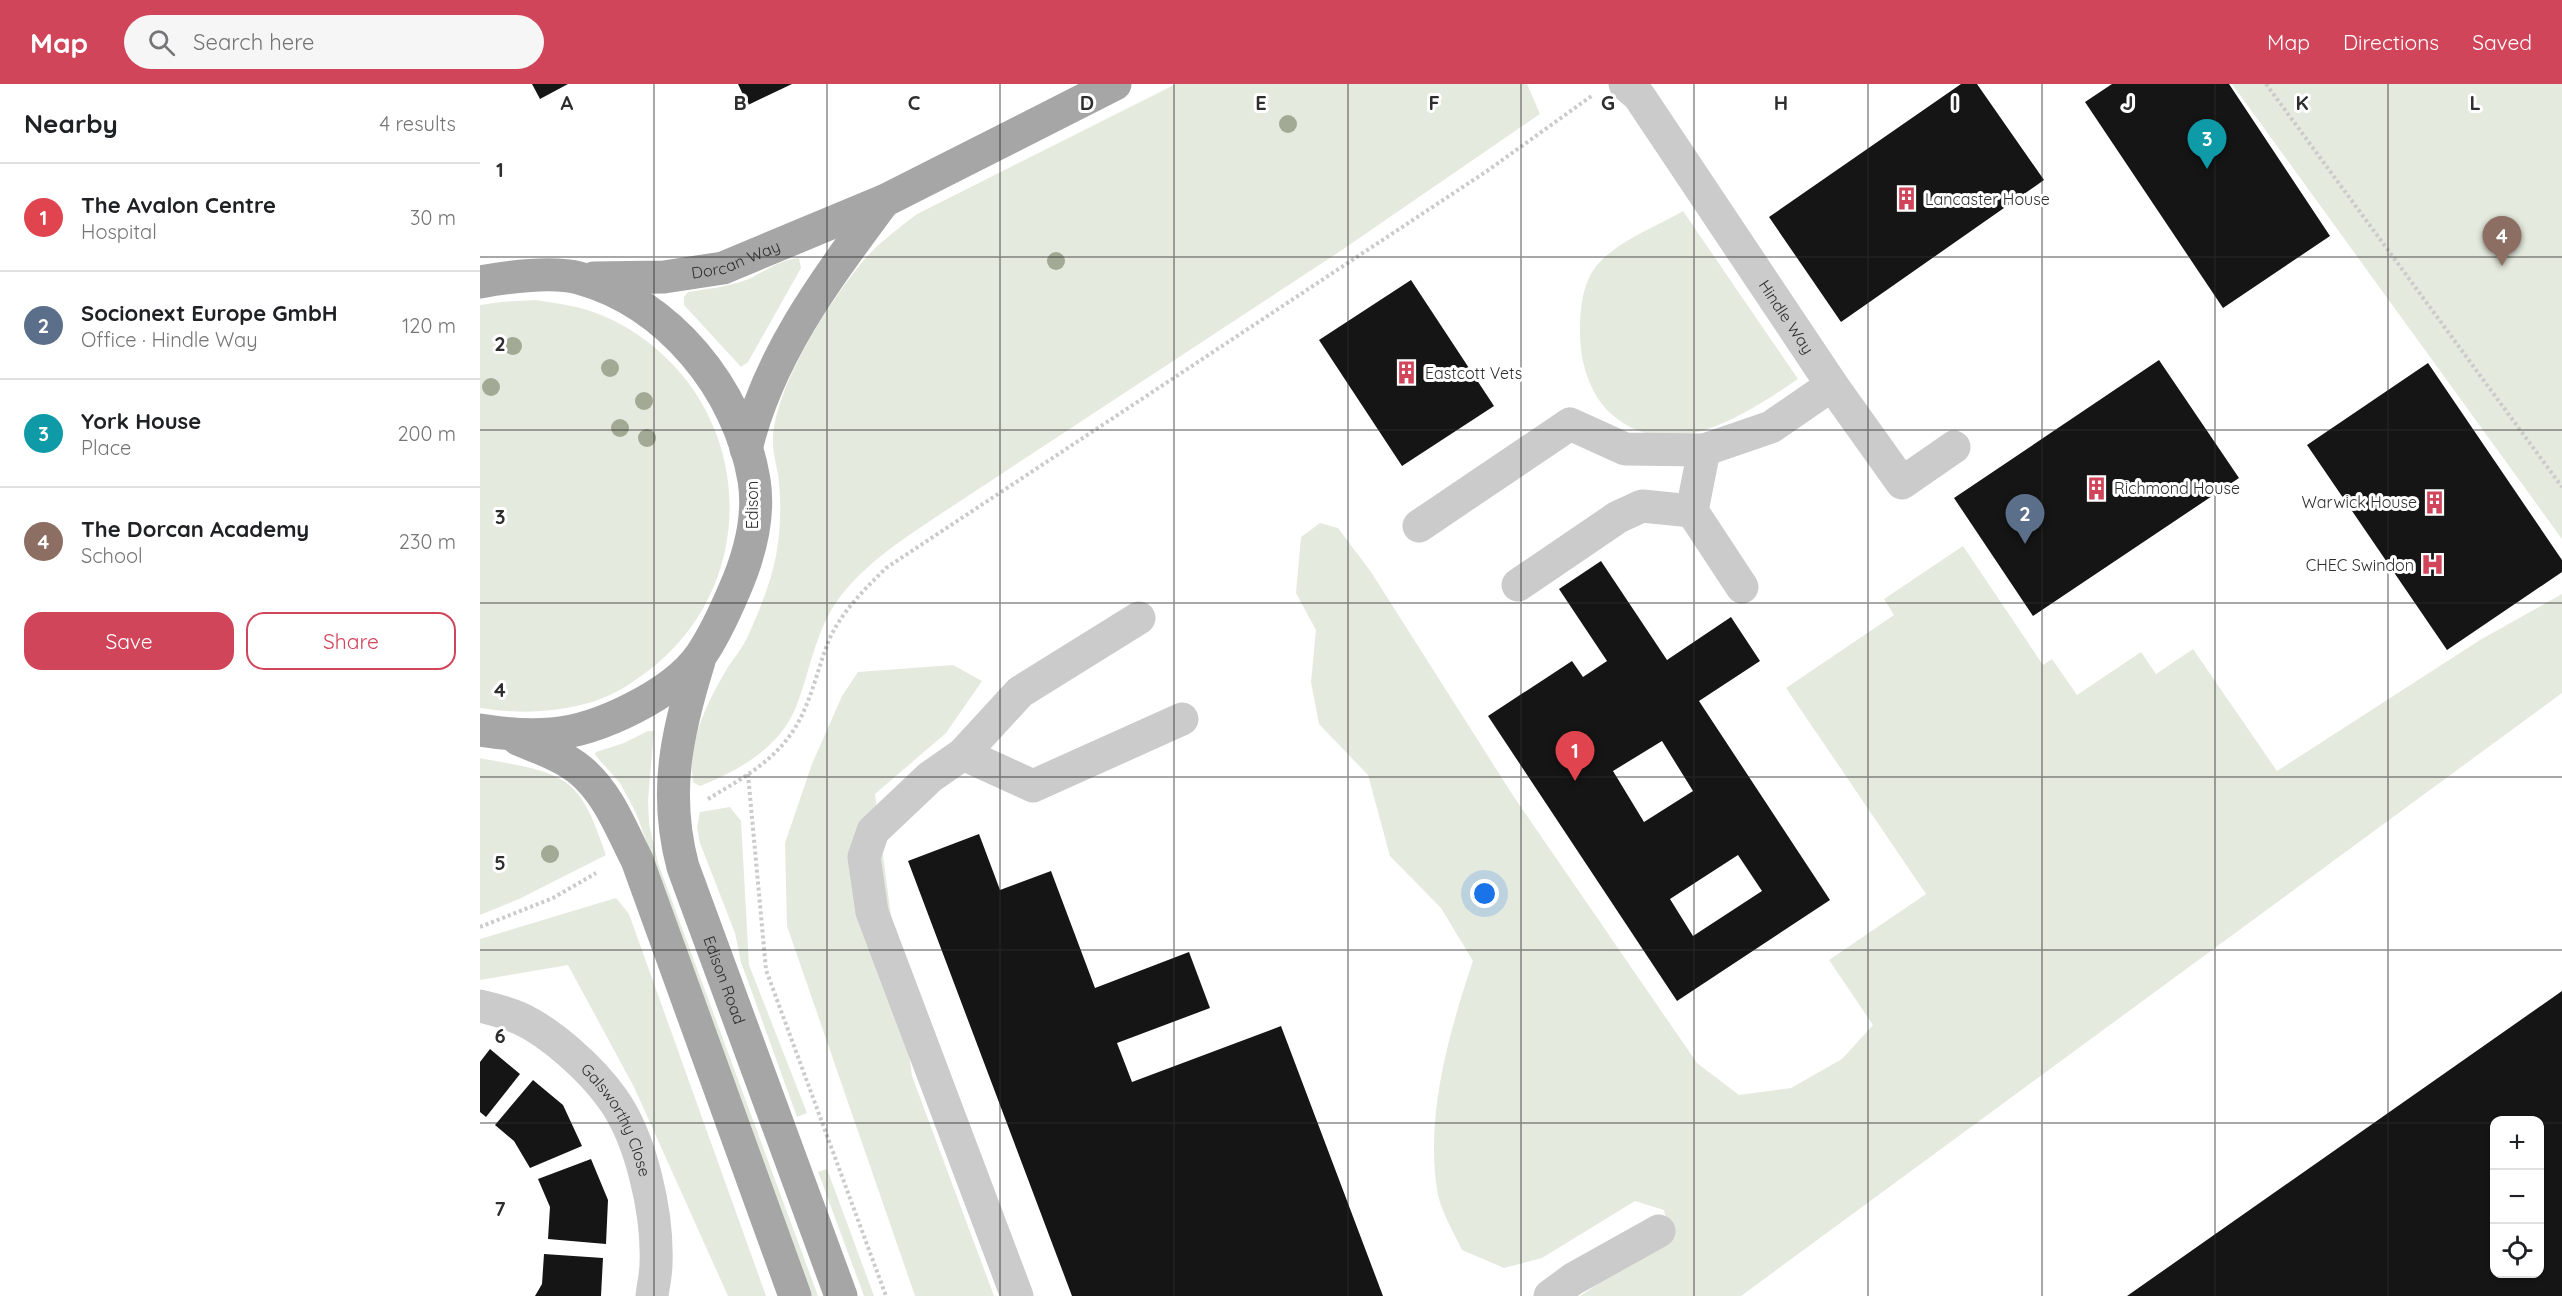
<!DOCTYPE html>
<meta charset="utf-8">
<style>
:root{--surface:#fff;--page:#f6f6f6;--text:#202124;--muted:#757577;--line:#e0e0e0;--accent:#d1455b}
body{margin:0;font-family:Quicksand,sans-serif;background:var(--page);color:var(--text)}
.controls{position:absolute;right:18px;bottom:18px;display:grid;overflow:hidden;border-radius:12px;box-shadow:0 2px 4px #0004}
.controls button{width:54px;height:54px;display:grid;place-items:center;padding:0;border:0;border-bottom:2px solid var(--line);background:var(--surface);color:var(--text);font:30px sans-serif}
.you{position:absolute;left:1005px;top:810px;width:21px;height:21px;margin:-15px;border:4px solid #fff;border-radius:50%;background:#1a73e8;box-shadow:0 0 0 9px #1a73e833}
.badge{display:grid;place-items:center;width:39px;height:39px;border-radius:50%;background:var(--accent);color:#fff;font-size:20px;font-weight:700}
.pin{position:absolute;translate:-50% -50px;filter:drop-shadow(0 2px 3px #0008)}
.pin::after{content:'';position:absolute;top:32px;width:21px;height:18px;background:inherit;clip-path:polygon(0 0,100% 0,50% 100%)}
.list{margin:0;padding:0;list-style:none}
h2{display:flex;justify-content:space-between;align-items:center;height:78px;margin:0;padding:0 24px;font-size:26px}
h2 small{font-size:20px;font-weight:400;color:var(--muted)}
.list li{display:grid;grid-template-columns:39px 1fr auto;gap:18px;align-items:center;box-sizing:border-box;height:108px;padding:0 24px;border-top:2px solid var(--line)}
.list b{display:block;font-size:22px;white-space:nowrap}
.list p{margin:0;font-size:20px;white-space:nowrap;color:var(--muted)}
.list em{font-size:20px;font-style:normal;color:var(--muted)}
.actions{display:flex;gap:12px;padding:18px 24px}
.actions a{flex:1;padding:14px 0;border:2px solid var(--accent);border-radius:18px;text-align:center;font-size:21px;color:var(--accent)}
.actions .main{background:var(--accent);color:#fff}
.icon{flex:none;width:33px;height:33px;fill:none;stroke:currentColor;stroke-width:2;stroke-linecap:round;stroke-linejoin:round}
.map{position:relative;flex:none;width:2082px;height:1212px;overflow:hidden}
header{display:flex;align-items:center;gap:36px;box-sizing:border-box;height:84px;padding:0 30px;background:var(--accent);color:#fff}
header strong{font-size:28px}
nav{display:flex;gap:33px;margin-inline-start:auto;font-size:21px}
.search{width:420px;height:54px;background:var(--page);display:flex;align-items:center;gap:15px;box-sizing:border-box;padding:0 21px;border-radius:33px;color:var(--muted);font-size:22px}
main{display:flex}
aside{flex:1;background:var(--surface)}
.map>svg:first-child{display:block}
.green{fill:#e5eade}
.building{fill:#151515;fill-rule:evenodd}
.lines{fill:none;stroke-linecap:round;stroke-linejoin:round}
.path{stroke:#cbcbcb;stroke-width:4;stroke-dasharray:3 3;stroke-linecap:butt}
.minor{stroke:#cbcbcb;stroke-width:33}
.major{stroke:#a6a6a6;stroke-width:33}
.tree{fill:#a2aa96}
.grid{fill:none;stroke:#2e2e2e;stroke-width:1.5;stroke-opacity:0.55}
.labels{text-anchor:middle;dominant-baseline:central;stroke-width:6;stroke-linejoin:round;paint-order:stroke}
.poi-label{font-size:16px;fill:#2e2e2e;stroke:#fff;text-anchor:start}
.street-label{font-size:16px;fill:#2e2e2e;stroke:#fff}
.grid-label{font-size:20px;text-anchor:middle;font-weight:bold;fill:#2e2e2e;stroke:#fff;stroke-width:6;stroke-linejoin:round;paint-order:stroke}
</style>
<header>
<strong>Map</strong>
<div class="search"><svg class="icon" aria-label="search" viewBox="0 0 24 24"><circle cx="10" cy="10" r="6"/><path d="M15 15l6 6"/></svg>Search here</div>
<nav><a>Map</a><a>Directions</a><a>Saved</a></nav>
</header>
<main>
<aside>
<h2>Nearby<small>4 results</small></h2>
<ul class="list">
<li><span class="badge" style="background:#e0444e">1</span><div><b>The Avalon Centre</b><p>Hospital</p></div><em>30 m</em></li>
<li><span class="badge" style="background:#5c6f8a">2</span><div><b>Socionext Europe GmbH</b><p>Office · Hindle Way</p></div><em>120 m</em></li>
<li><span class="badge" style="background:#0f9aa8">3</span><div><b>York House</b><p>Place</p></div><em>200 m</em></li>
<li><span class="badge" style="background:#8d6e63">4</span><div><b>The Dorcan Academy</b><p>School</p></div><em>230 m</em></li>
</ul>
<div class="actions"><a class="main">Save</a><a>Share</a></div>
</aside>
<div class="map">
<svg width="2082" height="1212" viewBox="0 0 2082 1212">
<rect width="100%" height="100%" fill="#fff"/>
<path class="green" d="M696 0H1047L1060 30 859 168 462 429C422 456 375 485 350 528 334 557 328 592 316 623 300 663 259 687 220 702L213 698C207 657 228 617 248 583 255 573 263 563 268 552 277 532 286 510 292 489 300 460 302 428 299 398 298 385 293 372 293 358 293 305 349 218 383 177 398 159 418 145 437 130Z
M1752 0H2082V455Z
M1203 127 1318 295C1265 331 1188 383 1129 328 1109 308 1100 277 1100 249 1100 226 1102 198 1118 180 1139 156 1176 143 1203 127Z
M319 174 321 184 268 278 261 283 204 221V213L208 208C227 205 246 203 263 197 282 190 300 175 319 174Z
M55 216C74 219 94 221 113 228 150 241 183 266 207 297 276 388 260 518 168 587 151 600 132 612 112 618 74 629 39 630 0 624V221L21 218Z
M840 439 858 444 891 488 1034 713 1217 979 1259 1011 1311 1004 1362 975 1393 941 1349 876 1446 810 1306 604 1414 531 1404 515 1483 462 1563 581 1572 575 1597 611 1661 568 1676 590 1713 565 1797 687 2000 556 2082 510V609L1261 1212H1100L1190 1152 1184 1126 1155 1117 1062 1174 1024 1184 982 1166C974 1149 962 1129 958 1111 944 1035 969 948 993 877L961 824 910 772 888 691 839 640 831 598 836 546 816 509 821 453Z
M473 581 502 597 466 649 395 710 432 992 514 1212H435L307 842 305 759 332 680 362 612 378 588Z
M168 647H174L168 716 169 740 178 779 338 1212H331L156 729 140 699 115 671 116 668 144 659Z
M0 674C27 680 62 682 85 698 107 712 117 747 126 771L39 815 0 831Z
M250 723 261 737 269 881 327 1029 317 1033 261 878 255 849 220 759 217 743 220 728Z
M136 814 149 830 286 1212H248L154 1003 88 881 0 896V855Z
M347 1085 394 1212H384L338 1088Z"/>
<path class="building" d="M52 0H88L60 15Z
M258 0H312L268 21Z
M1481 0H1497L1564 96 1361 238 1289 133Z
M1632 0H1749L1850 152 1743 224 1605 18Z
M931 196 1014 322 922 382 839 256Z
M1679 276 1759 394 1553 532 1474 414Z
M1948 279 2082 476V488L1967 566 1827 361Z
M1121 477 1187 576 1251 533 1280 577 1219 617 1350 816 1197 917 1008 632 1092 577 1103 593 1127 577 1079 505ZM1182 657 1213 707 1164 738 1133 687ZM1258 771 1282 807 1213 852 1190 815Z
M499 750 520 806 571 787 615 904 709 868 730 924 637 959 652 998 801 942 903 1212H592L428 777Z
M2082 907V1212H1647ZM2014 1036H2060V1190H2014Z
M10 965 40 990 6 1033 0 1028V978Z
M53 996 83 1021 102 1062 50 1084 34 1057 15 1041Z
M111 1075 128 1116 126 1160 68 1155 70 1123 58 1095Z
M64 1170 123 1174 121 1212H55L62 1200Z"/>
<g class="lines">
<path class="path" d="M1786 0 2082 403
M268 690 286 886 406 1212
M228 715C256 698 288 681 308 654 330 626 336 588 349 556 362 527 384 506 406 484L1007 87 1113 11
M0 843 73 814 116 789"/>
<g class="minor">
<path id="s1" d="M1145 0 1159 12 1352 301 1422 399 1474 363"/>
<path d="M1224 366 1212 427 1262 503"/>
<path d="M939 442 1090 340 1145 365 1224 366 1291 343 1352 301"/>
<path d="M1038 501 1138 433 1162 422 1212 427"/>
<path d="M483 670 553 702 702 635"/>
<path id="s2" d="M0 922C13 925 27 929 39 934 72 949 112 986 132 1014 162 1055 178 1131 176 1180 176 1191 173 1202 172 1212"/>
<path d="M537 1212 392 828 384 773 393 747 450 693 483 670 540 608 659 534"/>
<path d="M1070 1212 1093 1195 1179 1147"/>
</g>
<g class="major">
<path id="s3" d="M114 194 184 193 243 184 406 116 635 0"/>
<path d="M0 198C27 193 73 187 99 194 189 219 259 305 274 396 280 433 269 473 254 507 245 528 234 552 221 571 194 610 119 646 72 650 48 652 24 650 0 646"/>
<path d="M266 365C289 270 347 194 404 117"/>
<path id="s4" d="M219 577C197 648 183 709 203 783L361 1212"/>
<path d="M38 655C59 664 83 672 100 686 128 709 141 745 157 776L315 1212"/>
</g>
</g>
<g class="tree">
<circle cx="808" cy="40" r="9"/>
<circle cx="576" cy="177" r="9"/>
<circle cx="33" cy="262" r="9"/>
<circle cx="130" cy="284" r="9"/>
<circle cx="11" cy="303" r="9"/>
<circle cx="164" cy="317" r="9"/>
<circle cx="140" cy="344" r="9"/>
<circle cx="167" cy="354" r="9"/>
<circle cx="70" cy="770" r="9"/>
</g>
<path class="grid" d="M174 0V1212M347 0V1212M520 0V1212M694 0V1212M868 0V1212M1041 0V1212M1214 0V1212M1388 0V1212M1562 0V1212M1735 0V1212M1908 0V1212M0 173H2082M0 346H2082M0 519H2082M0 693H2082M0 866H2082M0 1039H2014M2060 1039H2082"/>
<defs>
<symbol id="building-bare" viewBox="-9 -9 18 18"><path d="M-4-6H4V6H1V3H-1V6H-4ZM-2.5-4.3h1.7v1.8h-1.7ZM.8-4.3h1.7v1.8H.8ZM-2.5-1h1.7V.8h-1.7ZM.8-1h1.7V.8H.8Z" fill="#d1455b" stroke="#fff" stroke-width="2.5" paint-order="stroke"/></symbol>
<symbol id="hospital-bare" viewBox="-9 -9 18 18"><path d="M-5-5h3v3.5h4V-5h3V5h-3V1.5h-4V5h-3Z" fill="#d1455b" stroke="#fff" stroke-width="2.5" paint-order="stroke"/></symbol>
</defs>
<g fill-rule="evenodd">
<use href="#building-bare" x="1410" y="98" width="33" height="33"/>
<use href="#building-bare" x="910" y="272" width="33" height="33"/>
<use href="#building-bare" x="1600" y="388" width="33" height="33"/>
<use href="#building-bare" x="1938" y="402" width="33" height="33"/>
<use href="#hospital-bare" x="1936" y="464" width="33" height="33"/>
</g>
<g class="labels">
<g class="poi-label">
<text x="1445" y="115">Lancaster House</text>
<text x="945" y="289">Eastcott Vets</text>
<text x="1634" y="404">Richmond House</text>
<text x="1937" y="418" text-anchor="end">Warwick House</text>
<text x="1934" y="481" text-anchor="end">CHEC Swindon</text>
</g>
<g class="street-label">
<text stroke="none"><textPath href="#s3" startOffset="144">Dorcan Way</textPath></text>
<text stroke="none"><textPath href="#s1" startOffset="284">Hindle Way</textPath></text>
<text transform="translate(272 421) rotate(-90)">Edison</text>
<text stroke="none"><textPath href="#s4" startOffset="330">Edison Road</textPath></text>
<text stroke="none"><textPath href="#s2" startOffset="186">Galsworthy Close</textPath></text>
</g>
</g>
<g class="grid-label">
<text x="87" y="26">A</text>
<text x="260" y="26">B</text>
<text x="434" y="26">C</text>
<text x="607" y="26">D</text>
<text x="781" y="26">E</text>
<text x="954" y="26">F</text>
<text x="1128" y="26">G</text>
<text x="1301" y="26">H</text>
<text x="1475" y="26">I</text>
<text x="1648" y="26">J</text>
<text x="1822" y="26">K</text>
<text x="1995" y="26">L</text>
<text x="20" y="93">1</text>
<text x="20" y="267">2</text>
<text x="20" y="440">3</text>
<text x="20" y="613">4</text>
<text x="20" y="786">5</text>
<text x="20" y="959">6</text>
<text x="20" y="1132">7</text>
</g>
</svg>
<div class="controls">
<button>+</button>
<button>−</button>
<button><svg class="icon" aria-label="locate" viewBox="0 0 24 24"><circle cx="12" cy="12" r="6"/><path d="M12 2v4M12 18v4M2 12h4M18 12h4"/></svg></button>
</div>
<div class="you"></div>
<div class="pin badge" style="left:1095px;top:697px;background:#e0444e">1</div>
<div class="pin badge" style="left:1545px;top:460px;background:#5c6f8a">2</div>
<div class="pin badge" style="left:1727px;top:85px;background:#0f9aa8">3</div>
<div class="pin badge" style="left:2022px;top:182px;background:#8d6e63">4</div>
</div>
</main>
